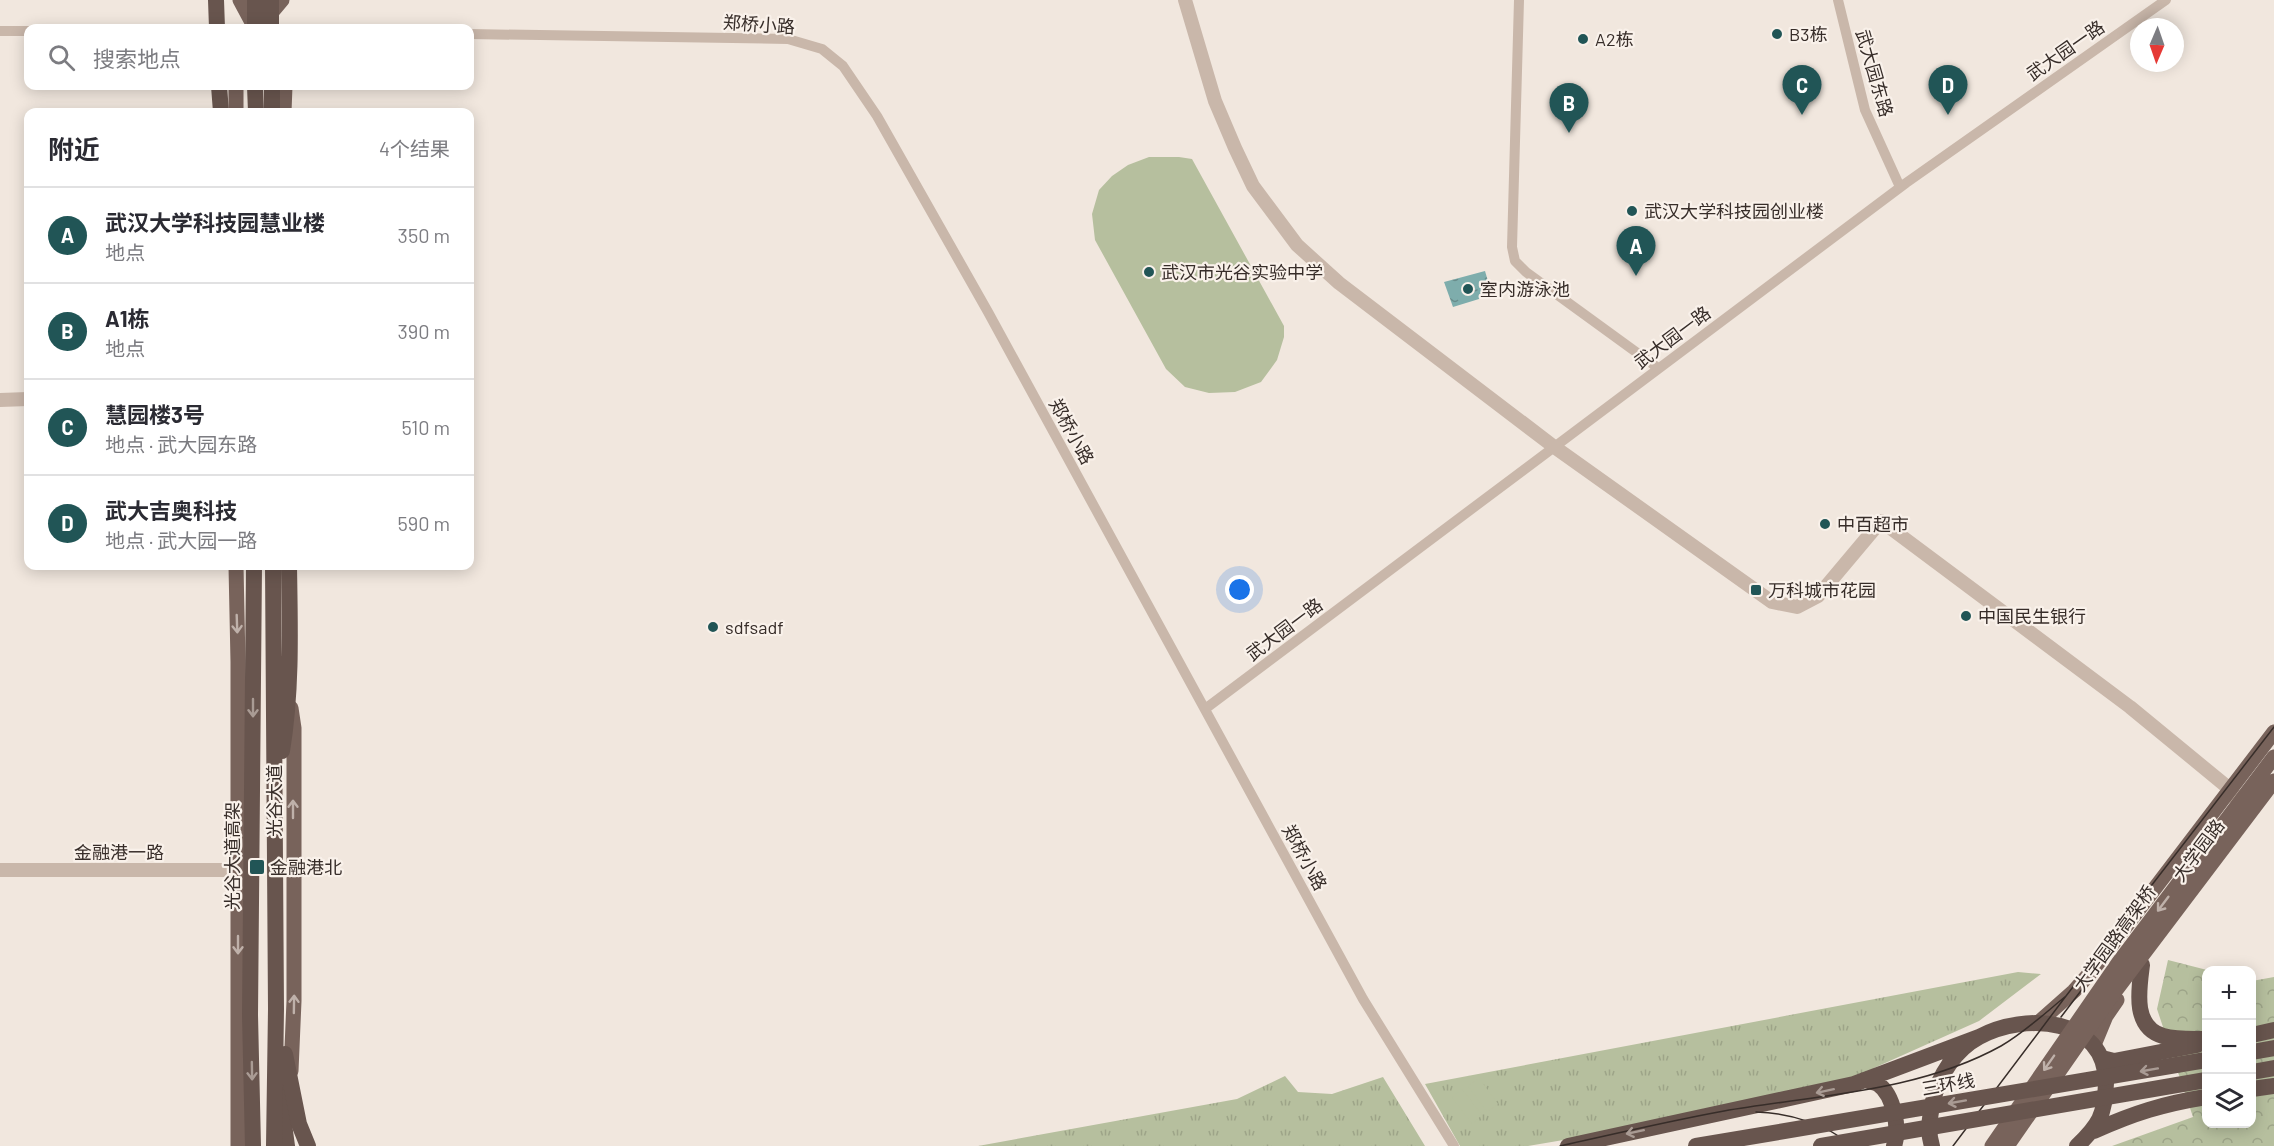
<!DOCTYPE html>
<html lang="zh">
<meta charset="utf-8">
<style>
:root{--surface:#fff;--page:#f7f7f7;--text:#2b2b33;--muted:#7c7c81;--line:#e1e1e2;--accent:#215556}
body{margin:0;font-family:Barlow,"Noto Sans SC",sans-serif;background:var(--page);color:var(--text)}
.controls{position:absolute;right:18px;bottom:18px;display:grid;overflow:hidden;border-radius:12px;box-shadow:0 3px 15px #0003}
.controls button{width:54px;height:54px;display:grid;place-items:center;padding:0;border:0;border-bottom:2px solid var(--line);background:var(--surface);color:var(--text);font:30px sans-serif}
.compass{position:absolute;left:2130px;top:18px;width:54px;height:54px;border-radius:50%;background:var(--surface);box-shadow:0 3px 15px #0003;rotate:182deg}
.you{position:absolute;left:1240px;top:590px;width:21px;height:21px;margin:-15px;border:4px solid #fff;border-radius:50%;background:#1a73e8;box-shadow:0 0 0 9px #1a73e833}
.badge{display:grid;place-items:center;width:39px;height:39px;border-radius:50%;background:var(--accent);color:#fff;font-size:20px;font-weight:700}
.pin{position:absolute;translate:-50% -50px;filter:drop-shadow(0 2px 3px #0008)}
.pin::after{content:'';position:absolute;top:32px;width:21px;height:18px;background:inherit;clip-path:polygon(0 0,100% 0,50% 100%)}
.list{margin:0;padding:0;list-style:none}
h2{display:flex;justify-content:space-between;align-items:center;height:78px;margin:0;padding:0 24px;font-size:26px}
h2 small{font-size:20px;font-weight:400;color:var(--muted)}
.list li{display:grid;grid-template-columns:39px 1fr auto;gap:18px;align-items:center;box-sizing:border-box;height:96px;padding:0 24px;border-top:2px solid var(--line)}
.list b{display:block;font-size:22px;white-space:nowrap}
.list p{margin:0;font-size:20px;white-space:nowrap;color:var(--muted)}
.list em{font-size:20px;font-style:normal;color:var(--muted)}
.icon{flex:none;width:33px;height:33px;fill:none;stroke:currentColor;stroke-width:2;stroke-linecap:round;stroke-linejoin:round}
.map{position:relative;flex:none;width:2274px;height:1146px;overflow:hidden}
.search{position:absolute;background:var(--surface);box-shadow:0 3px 15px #0003;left:24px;top:24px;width:450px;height:66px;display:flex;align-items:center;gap:15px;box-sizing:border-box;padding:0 21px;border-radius:12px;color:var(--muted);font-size:22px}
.panel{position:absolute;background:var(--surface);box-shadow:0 3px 15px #0003;left:24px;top:108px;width:450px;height:462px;border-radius:12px}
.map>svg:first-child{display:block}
.grass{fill:url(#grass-tufts)}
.forest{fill:url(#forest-crowns)}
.garden{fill:#b6bf9e}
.water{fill:url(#water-ripples)}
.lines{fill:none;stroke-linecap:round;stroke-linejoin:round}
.minor{stroke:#c9b7aa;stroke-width:10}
.tertiary{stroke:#c9b7aa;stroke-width:14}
.primary{stroke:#78635b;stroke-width:15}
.trunk{stroke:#68554e;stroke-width:16}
.tram{stroke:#372d29;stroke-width:1.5}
.primary-bridge{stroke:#78635b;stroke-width:15}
.trunk-bridge{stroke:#68554e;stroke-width:16}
.oneway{stroke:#bfb1aa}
.oneway2{stroke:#a99b94}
.poi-dot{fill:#215556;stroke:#f9f1ea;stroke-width:2}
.labels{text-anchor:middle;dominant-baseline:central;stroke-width:4.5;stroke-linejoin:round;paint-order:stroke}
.street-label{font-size:18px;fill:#372d29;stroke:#f9f1ea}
.poi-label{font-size:18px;fill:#372d29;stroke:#f9f1ea;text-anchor:start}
</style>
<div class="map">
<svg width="2274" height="1146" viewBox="0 0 2274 1146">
<defs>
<pattern id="grass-tufts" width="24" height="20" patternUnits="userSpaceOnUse" patternTransform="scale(1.5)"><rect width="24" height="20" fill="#b6bf9e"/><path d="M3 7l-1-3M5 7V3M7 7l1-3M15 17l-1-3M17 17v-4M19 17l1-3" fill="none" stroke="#9da488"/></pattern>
<pattern id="forest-crowns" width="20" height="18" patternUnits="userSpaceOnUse" patternTransform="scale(1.5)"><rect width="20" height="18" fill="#b6bf9e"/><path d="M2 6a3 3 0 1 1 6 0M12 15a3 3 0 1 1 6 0" fill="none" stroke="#9da488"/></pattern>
<pattern id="water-ripples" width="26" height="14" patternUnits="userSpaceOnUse" patternTransform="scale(1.5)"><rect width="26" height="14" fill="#7eadac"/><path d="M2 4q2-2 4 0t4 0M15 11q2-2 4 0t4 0" fill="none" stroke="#688d8c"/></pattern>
</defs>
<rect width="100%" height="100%" fill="#f1e7de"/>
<path class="grass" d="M2018 972 2041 974 1979 1021 1874 1068 1859 1090 1528 1146H1460L1425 1084Z
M1285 1076 1298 1092 1332 1094 1383 1077 1425 1146H978L1237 1099Z"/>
<path class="forest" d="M2168 960 2207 970 2206 1124H2252V981L2274 977V1146H2112L2193 1117 2157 1009Z"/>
<path class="garden" d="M1149 157H1179L1192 159 1284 326V337L1277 360 1261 382 1235 392 1209 393 1185 387 1166 369 1095 240 1092 214 1099 190 1112 176 1128 165Z
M1479 1078 1498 1104 1487 1112 1468 1086Z
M1462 1089 1482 1115 1472 1124 1452 1097Z"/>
<path class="water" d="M1485 271 1492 295 1453 307 1444 282Z"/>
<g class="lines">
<path class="minor" d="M1519 0 1512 247 1515 261 1526 272 1658 368
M1838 0 1865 110 1900 187
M0 31H28
M470 34 788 39 822 49 843 66 877 116 988 312 1363 999 1454 1146
M1205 709 1906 183 2166 0"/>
<path class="tertiary" d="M1185 0 1215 101 1235 148 1253 186 1297 245 1339 283 1553 446 1772 602 1797 607 1818 596 1881 521 2130 707 2231 790 2236 798
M0 400 28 399
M0 870H238"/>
<path class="primary" d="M240 0 255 28
M266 19 282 0
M236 112V86
M284 112 285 86
M236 566 238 662V1146
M291 708 294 728V1001L291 1071
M2039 1022 2074 991 2091 972 2274 732
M2094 1045 2106 1016 2117 1000"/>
<path class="trunk" d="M216 0 217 28
M255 0V28
M219 86 221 112
M255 86 256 112
M272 86V112
M2142 965C2139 989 2132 1027 2163 1036 2177 1040 2193 1039 2206 1039
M2252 1035 2274 1030
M2252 1052 2274 1048
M2102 1058 2114 1061 2197 1045
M2252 1072 2274 1068
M1864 1080C1868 1081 1874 1082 1878 1084 1894 1095 1900 1129 1894 1146
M279 1087 287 1146
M2252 1089 2274 1086
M2094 1131C2134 1113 2163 1104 2206 1097
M1568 1146 1854 1084 1979 1037
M1932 1146C1927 1131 1930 1116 1933 1101 1939 1075 1955 1050 1979 1037 2025 1012 2106 1017 2106 1083 2105 1115 2099 1125 2077 1146"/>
<path class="tram" d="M2061 1017 2096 971
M1756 1112C1789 1113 1827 1124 1852 1146
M1560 1146C1614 1134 1669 1121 1724 1111 1817 1095 1918 1092 2001 1046 2025 1032 2045 1013 2066 996
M1953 1146 2066 996 2274 727"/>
<path class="primary-bridge" d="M1992 1146 2119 962 2274 757
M2007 1146 2110 998 2274 781"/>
<path class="trunk-bridge" d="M271 0V28
M273 566 276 1009 274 1146
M282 751C292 690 290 627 289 566
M285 1054 299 1124 308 1146
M253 1146 250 1015 254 566
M1696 1146 2206 1060
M1821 1146 2206 1080"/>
</g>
<defs><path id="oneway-shaft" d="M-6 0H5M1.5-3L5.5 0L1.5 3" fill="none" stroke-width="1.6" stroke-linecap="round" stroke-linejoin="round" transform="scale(1.5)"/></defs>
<g class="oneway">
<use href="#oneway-shaft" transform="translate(237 624) rotate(88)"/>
<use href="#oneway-shaft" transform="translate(293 809) rotate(-90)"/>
<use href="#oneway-shaft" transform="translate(2163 904) rotate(127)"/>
<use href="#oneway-shaft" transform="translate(238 945) rotate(90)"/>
<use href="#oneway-shaft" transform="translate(294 1004) rotate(-89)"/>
<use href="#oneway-shaft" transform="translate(2049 1063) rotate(125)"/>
</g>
<g class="oneway2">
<use href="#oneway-shaft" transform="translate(253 708) rotate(90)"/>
<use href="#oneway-shaft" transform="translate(2149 1070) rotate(170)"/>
<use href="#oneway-shaft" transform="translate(252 1071) rotate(89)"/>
<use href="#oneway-shaft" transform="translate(1825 1091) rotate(168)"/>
<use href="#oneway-shaft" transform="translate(1957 1102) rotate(170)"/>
<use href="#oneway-shaft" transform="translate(1635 1132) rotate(168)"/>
</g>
<g class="poi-dot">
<circle cx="1777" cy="34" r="6"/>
<circle cx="1583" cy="39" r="6"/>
<circle cx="1632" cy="211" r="6"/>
<circle cx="1149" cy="272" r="6"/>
<circle cx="1468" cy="289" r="6"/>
<circle cx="1825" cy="524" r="6"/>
<rect x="1750" y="584" width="12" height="12" rx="3"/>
<circle cx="1966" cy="616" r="6"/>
<circle cx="713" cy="627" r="6"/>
<rect x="249" y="859" width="16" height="16" rx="3"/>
</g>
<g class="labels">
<g class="street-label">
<text transform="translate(759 24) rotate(4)">郑桥小路</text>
<text transform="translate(2065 50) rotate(-35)">武大园一路</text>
<text transform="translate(1875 73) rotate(74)">武大园东路</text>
<text transform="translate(1672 337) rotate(-37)">武大园一路</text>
<text transform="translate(1072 431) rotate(61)">郑桥小路</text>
<text transform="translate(1284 629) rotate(-37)">武大园一路</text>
<text transform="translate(274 801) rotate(-90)">光谷大道</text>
<text transform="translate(2198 850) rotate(-53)">大学园路</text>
<text x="119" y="852">金融港一路</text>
<text transform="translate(232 856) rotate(-90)">光谷大道高架</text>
<text transform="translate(1305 857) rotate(61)">郑桥小路</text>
<text transform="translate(2114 938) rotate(-54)">大学园路高架桥</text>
<text transform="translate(1948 1084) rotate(-10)">三环线</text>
</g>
<g class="poi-label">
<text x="1789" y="34">B3栋</text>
<text x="1595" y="39">A2栋</text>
<text x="1644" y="211">武汉大学科技园创业楼</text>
<text x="1161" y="272">武汉市光谷实验中学</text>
<text x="1480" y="289">室内游泳池</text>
<text x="1837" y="524">中百超市</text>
<text x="1768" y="590">万科城市花园</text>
<text x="1978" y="616">中国民生银行</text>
<text x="725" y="627">sdfsadf</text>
<text x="270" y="867">金融港北</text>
</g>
</g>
</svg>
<div class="controls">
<button>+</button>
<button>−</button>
<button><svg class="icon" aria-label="layers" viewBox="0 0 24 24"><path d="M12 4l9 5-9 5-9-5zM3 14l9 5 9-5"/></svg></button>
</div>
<svg class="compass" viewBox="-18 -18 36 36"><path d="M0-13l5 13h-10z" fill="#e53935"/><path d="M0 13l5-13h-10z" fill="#7c7c81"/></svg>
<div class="you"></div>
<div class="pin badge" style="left:1636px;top:276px">A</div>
<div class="pin badge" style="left:1569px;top:133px">B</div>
<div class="pin badge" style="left:1802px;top:115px">C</div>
<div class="pin badge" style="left:1948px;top:115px">D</div>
<div class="search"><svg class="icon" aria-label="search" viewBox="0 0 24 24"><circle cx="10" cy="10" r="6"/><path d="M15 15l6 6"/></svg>搜索地点</div>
<section class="panel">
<h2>附近<small>4个结果</small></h2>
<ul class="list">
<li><span class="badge">A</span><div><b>武汉大学科技园慧业楼</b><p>地点</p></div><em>350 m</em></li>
<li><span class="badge">B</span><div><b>A1栋</b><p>地点</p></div><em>390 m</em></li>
<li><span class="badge">C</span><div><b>慧园楼3号</b><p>地点 · 武大园东路</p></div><em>510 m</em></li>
<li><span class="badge">D</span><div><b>武大吉奥科技</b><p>地点 · 武大园一路</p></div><em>590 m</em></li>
</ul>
</section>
</div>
